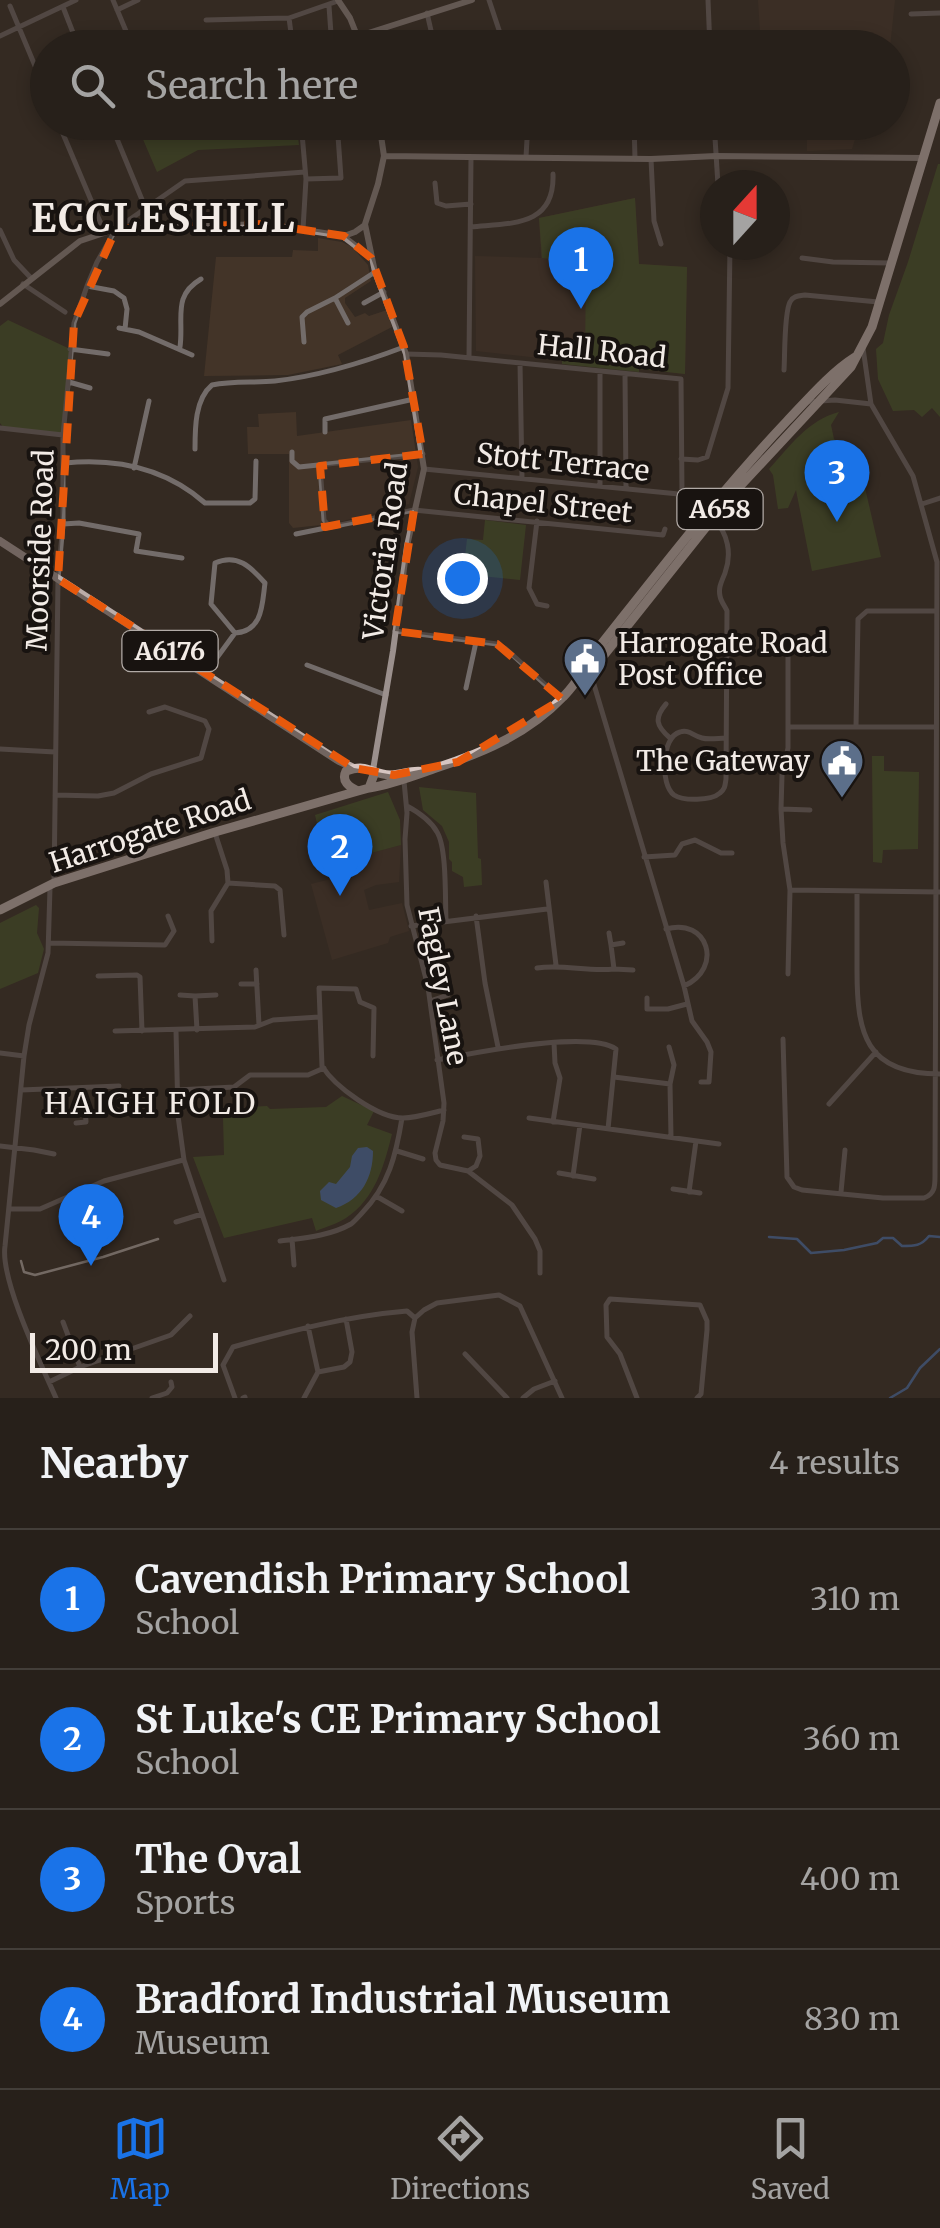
<!DOCTYPE html>
<style>
:root{--surface:#27201a;--page:#2f2823;--text:#f1f3f6;--muted:#a4a3a2;--line:#433e39;--accent:#1a73e8}
body{margin:0;font-family:Merriweather,serif;background:var(--page);color:var(--text)}
.compass{position:absolute;left:700px;top:170px;width:90px;height:90px;border-radius:50%;background:var(--surface);box-shadow:0 5px 15px #0003;rotate:21deg}
.scale{position:absolute;left:30px;bottom:25px;width:188px;box-sizing:border-box;padding-left:10px;border:5px solid #f2ebe6;border-top:0;font-size:28px;line-height:35px;white-space:nowrap;color:#f2ebe6;-webkit-text-stroke:8px #181310;paint-order:stroke}
.you{position:absolute;left:462px;top:578px;width:35px;height:35px;margin:-25px;border:8px solid #fff;border-radius:50%;background:#1a73e8;box-shadow:0 0 0 15px #1a73e833}
.badge{display:grid;place-items:center;width:65px;height:65px;border-radius:50%;background:var(--accent);color:#fff;font-size:32px;font-weight:700}
.pin{position:absolute;translate:-50% -82px;filter:drop-shadow(0 2px 5px #0008)}
.pin::after{content:'';position:absolute;top:52px;width:35px;height:30px;background:inherit;clip-path:polygon(0 0,100% 0,50% 100%)}
.list{margin:0;padding:0;list-style:none}
h2{display:flex;justify-content:space-between;align-items:center;height:130px;margin:0;padding:0 40px;font-size:42px}
h2 small{font-size:32px;font-weight:400;color:var(--muted)}
.list li{display:grid;grid-template-columns:65px 1fr auto;gap:30px;align-items:center;box-sizing:border-box;height:140px;padding:0 40px;border-top:2px solid var(--line)}
.list b{display:block;font-size:38px;white-space:nowrap}
.list p{margin:0;font-size:32px;white-space:nowrap;color:var(--muted)}
.list em{font-size:32px;font-style:normal;color:var(--muted)}
.icon{flex:none;width:55px;height:55px;fill:none;stroke:currentColor;stroke-width:2;stroke-linecap:round;stroke-linejoin:round}
.map{position:relative;flex:none;width:940px;height:1398px;overflow:hidden}
.search{position:absolute;background:var(--surface);box-shadow:0 5px 15px #0003;left:30px;right:30px;top:30px;height:110px;display:flex;align-items:center;gap:25px;box-sizing:border-box;padding:0 35px;border-radius:55px;color:var(--muted);font-size:38px}
.sheet{height:690px;background:var(--surface)}
nav{display:flex;justify-content:space-around;align-items:center;box-sizing:border-box;height:140px;border-top:2px solid var(--line);background:var(--surface);font-size:28px;color:var(--muted)}
nav a{display:grid;justify-items:center;gap:5px}
nav .on{color:var(--accent)}
.map>svg:first-child{display:block}
.built{fill:#433428}
.green{fill:#445526}
.water{fill:#4b77b8}
.lines{fill:none;stroke-linecap:round;stroke-linejoin:round}
.stream{stroke:#4b77b8;stroke-width:2.5}
.street{stroke:#736c6a;stroke-width:5}
.secondary{stroke:#9b908d;stroke-width:6}
.primary{stroke:#baaca8;stroke-width:8}
.highway{stroke:#d6c5c1;stroke-width:9}
.tram{stroke:#bfb7b1;stroke-width:2.5}
.marked{fill:none;stroke:#e8590c;stroke-width:8;stroke-dasharray:20 12;stroke-linejoin:round}
.labels{text-anchor:middle;dominant-baseline:central;stroke-width:8;stroke-linejoin:round;paint-order:stroke}
.shield{fill:#181310;stroke:#b1aaa6;stroke-width:2.5}
.shield-label{font-size:25px;font-weight:bold;fill:#f2ebe6}
.street-label{font-size:28px;fill:#f2ebe6;stroke:#181310}
.poi-label{font-size:28px;fill:#f2ebe6;stroke:#181310;text-anchor:start}
.neighbourhood-label{font-size:30px;letter-spacing:2.5px;fill:#f2ebe6;stroke:#181310}
.district-label{font-size:38px;font-weight:bold;letter-spacing:2.5px;fill:#f2ebe6;stroke:#181310}
</style>
<div class="map">
<svg width="940" height="1398" viewBox="0 0 940 1398">
<rect width="100%" height="100%" fill="#342a22"/>
<path class="built" d="M758 0H895L890 47H761Z
M764 123V122L860 123 852 149 807 151V135L764 133Z
M635 198 639 264 687 267 685 374 476 351 475 256 541 258 539 218Z
M318 238 342 242 352 247 368 265 371 281 345 298V303L355 317 365 313 369 316 387 310 392 327 338 355 342 364 288 375 204 376 216 257H292L293 250 318 251Z
M296 412 297 436 411 420 418 467 409 504 331 524 293 528 289 523V454H248L247 427H259L258 414Z
M401 845 399 882 376 885 364 890 369 910 402 903 409 931 390 937 388 943 332 960 311 884 331 879 327 865Z"/>
<path class="green" d="M206 30 244 39H286L287 47H150Z
M136 123H296L299 145 198 150 157 172Z
M938 164H940V417L932 408 922 417 914 410 893 411 878 379 876 349 883 343 889 315 908 262Z
M635 198 639 264 687 267 685 374 639 369V372L562 364V360L585 362 586 263 542 258 539 218Z
M8 320 70 349 63 435 4 428 0 423V326Z
M839 412 831 425 834 439 868 474 862 475 881 557 812 571 796 490 788 508 778 509 773 475 769 469C790 446 808 420 839 412Z
M485 520 526 525 520 580 463 574 467 539 483 540Z
M872 756H884V771L919 772 918 849 883 850 882 863 873 862Z
M419 787 476 793 478 858 481 859 482 885 464 887 463 877 452 871V862L449 859V842L442 826 423 810Z
M388 792 400 820 401 845 327 865 315 815Z
M36 905 39 908 37 933 44 949 38 973 0 989V923Z
M342 1096 374 1111 367 1125 392 1134C384 1166 375 1199 346 1218 337 1224 325 1227 316 1231L312 1218 224 1238 193 1157 224 1155 223 1117H250L251 1107 267 1106 270 1109 326 1107Z"/>
<path class="water" d="M367 1147 373 1151C373 1177 362 1199 336 1208L321 1200 320 1191 329 1182 336 1184 350 1167 352 1156 358 1148Z"/>
<g class="lines">
<path class="stream" d="M769 1237 797 1239 811 1253 844 1250 877 1243 883 1238H893L902 1246C915 1246 921 1246 929 1236L940 1237
M890 1398 907 1388 920 1368 940 1349"/>
<path class="street" d="M113 0 131 43
M489 0 503 42 510 48
M708 0 710 48
M10 6 48 97
M329 6 332 48
M63 7 79 48
M117 10 138 0
M427 13 435 48
M911 14 940 13
M289 18 293 48
M206 20 289 18 338 1
M0 36 76 0
M669 38 682 44 710 43
M533 48C567 39 583 30 616 48
M58 122 104 231
M110 122 145 207
M301 122 306 179 303 229
M634 122 635 159
M714 122 718 185
M526 157 528 122
M651 159 654 221 661 244
M306 179 341 178 337 122
M435 183 437 203 446 206 471 204
M471 227C511 223 555 227 553 174
M0 230 14 260 31 278
M802 258 833 262 890 263
M23 284 65 312
M87 286 114 291 124 298 127 309 125 329
M335 298 348 323
M364 303 384 292
M119 328 139 332 192 355
M304 342 302 317 307 312 335 298 375 272
M180 347C184 318 172 296 201 279
M70 349 108 354
M406 354 441 355 681 379 682 494
M469 358 471 157
M520 363 522 478
M784 370C785 356 784 313 790 302 793 296 798 296 805 295L878 302
M625 374 626 488
M69 382 90 388
M806 402 835 400 871 404
M0 428 63 435
M325 432V419L414 399
M195 449C195 428 195 399 212 385 233 381 254 383 275 381 320 376 362 363 404 347
M292 452V461L299 467 423 454
M681 459 698 460 707 457 728 388 730 245
M65 463C117 458 165 468 205 503H250L255 499 256 461
M320 466 324 520 329 526
M134 468 149 401
M424 469 699 496
M600 486V372
M922 504 940 498
M714 520C728 533 732 554 725 573 722 581 718 587 720 596 721 602 725 606 727 611L726 779C725 786 725 789 720 793 711 801 683 801 674 795 660 785 661 737 680 732 689 729 693 736 702 738 709 740 719 738 726 738
M537 521 529 588 537 604 547 606
M63 524 79 523 139 534 136 551 182 558
M296 534 414 510 663 535 665 529
M395 631 497 644 506 649 561 699
M788 645V748L782 775 781 809 783 843 790 890 940 892
M307 665 386 695
M586 670 592 678 684 986 692 1021 707 1042 711 1052 709 1082H701
M205 674 235 633C263 631 262 605 265 583 251 567 237 553 215 563L211 604 235 633
M466 688 476 642
M666 704C654 718 656 726 670 738
M789 727H936
M856 727 858 619 867 611H936
M0 749 55 752
M404 781 407 813 405 839 407 905 428 987 444 1103 443 1121 435 1153 436 1160 440 1165 468 1171 512 1205 535 1239 540 1251V1273
M55 795 98 796 114 793 151 774 201 758 209 729 205 721 165 707 149 712
M407 806C418 812 431 821 437 832 447 848 445 900 446 921
M781 809 810 810
M215 833 227 870 228 883
M644 857 675 855 682 844 695 840 721 853H732
M546 882 556 965
M54 883 58 579 63 524V435L74 323 87 286 97 262 116 229 185 181 305 172
M50 888 48 953 29 1025 24 1056 5 1246C0 1280 41 1364 56 1398
M857 891C857 918 857 944 857 970 857 1033 865 1074 940 1074
M476 916 485 983 498 1047
M411 926 547 909
M666 929C708 917 724 968 684 986
M609 933 611 945 623 943
M212 941 211 911 228 883 275 886 280 890 284 935
M49 943 165 945 174 931 168 916
M611 945 614 969 633 970
M537 968C563 964 588 972 614 969
M256 970 259 1025
M788 974 790 890
M98 976 137 975 140 977 142 1031
M241 984H257
M180 995 195 996 197 1030
M195 996 216 995
M647 998V1009H668L687 1004
M430 1001 448 995
M176 1030 178 1116 184 1160 224 1280
M115 1031 255 1027 273 1020 319 1017
M783 1039 787 1177 794 1187 802 1190 883 1198H924C935 1194 935 1186 935 1176L937 562 913 476 871 404 863 348
M669 1047 674 1065 670 1084 671 1137
M0 1053 24 1056
M373 1056 374 1008 360 1002 356 989 319 988 322 1066C335 1087 378 1118 403 1118 416 1118 431 1113 444 1110
M437 1060C472 1053 589 1030 616 1049L608 1129
M614 1077 670 1084
M21 1090 119 1086
M177 1090 234 1087 250 1075H308L324 1068
M829 1104 876 1052
M529 1118 719 1144
M553 1122 560 1078 555 1063 554 1043
M76 1123 86 1122 84 1089
M464 1137 478 1139 480 1156 476 1166 468 1171
M0 1146 34 1150 54 1154
M397 1151 423 1159
M559 1173 594 1179
M573 1176 580 1125
M673 1189 700 1193
M689 1192 696 1141
M841 1192 845 1150
M376 1196 402 1211
M10 1209H40L104 1181 183 1160
M176 1222 202 1214
M292 1239 294 1265
M280 1241C303 1238 330 1236 351 1224 353 1223 361 1214 362 1213 389 1185 396 1155 402 1118
M63 1322 80 1367
M465 1354 507 1398
M318 1372 344 1367 350 1362 352 1352 346 1319
M49 1382 80 1367 171 1335 190 1316
M152 1398 167 1393 172 1387 171 1382
M235 1398 223 1365 233 1347C290 1331 347 1316 407 1311L415 1318
M243 1398 245 1397
M304 1398 318 1372 308 1326
M417 1398 412 1332 415 1318 424 1310 437 1303 499 1295 520 1306 562 1398
M523 1398 534 1389 555 1381
M637 1398 620 1354 607 1337 606 1305 610 1299 700 1305 707 1321V1330L701 1394 697 1398"/>
<path class="secondary" d="M338 0 350 18 362 48
M359 36 472 0
M384 156 651 159 716 156 923 158
M344 237 370 257
M0 304 80 241 116 229 264 224 344 236 355 232 365 225
M373 770 393 651 407 546 424 469 406 354 375 272 365 224 378 184 384 156 379 122"/>
<path class="primary" d="M0 541 339 761 354 768"/>
<path class="highway" d="M589 665 601 659 730 497 851 367 872 327 940 103
M375 772 369 788 358 791C349 787 341 781 346 771 368 763 371 774 390 775 402 775 412 769 425 772
M369 788C393 784 413 776 436 768 482 753 528 734 563 697 578 682 587 665 599 647 660 570 720 492 787 421 807 400 831 372 855 357
M0 910 54 883 215 832 358 791"/>
<path class="tram" d="M21 1261 24 1272 35 1275 103 1257 158 1239"/>
</g>
<path d="M0 0H940V1398H0ZM264 224 344 236 371 258 404 347 423 454 320 466 325 527 414 510 395 631 497 644 562 699 458 762 394 775 354 768 58 579 74 323 116 229Z" fill="#342a22" fill-opacity=".55" fill-rule="evenodd"/>
<path class="marked" d="M264 224 344 236 371 258 404 347 423 454 320 466 325 527 414 510 395 631 497 644 562 699 458 762 394 775 354 768 58 579 74 323 116 229Z"/>
<defs>
<symbol id="civic-pin" viewBox="-11 -11 22 30"><path d="M0 17L-7.5 6A9.5 9.5 0 1 1 7.5 6Z" fill="#5c6f8a" stroke="#181310"/><path d="M-.6-6.5H3V-4.5H.6V-3L4-1V1h2V6H-6V1h2V-1L-.6-3ZM-1.2 2.5V6h2.4V2.5Z" fill="#fff"/></symbol>
</defs>
<g fill-rule="evenodd">
<use href="#civic-pin" x="560" y="634" width="50" height="68"/>
<use href="#civic-pin" x="817" y="736" width="50" height="68"/>
</g>
<g class="labels">
<g class="shield">
<rect x="677.5" y="489" width="85" height="40" rx="8"/>
<rect x="122.5" y="631" width="95" height="40" rx="8"/>
</g>
<g class="shield-label">
<text x="720" y="509">A658</text>
<text x="170" y="651">A6176</text>
</g>
<g class="street-label">
<text transform="translate(602 351) rotate(6)">Hall Road</text>
<text transform="translate(563 462) rotate(6)">Stott Terrace</text>
<text transform="translate(543 503) rotate(6)">Chapel Street</text>
<text transform="translate(40 550) rotate(-88)">Moorside Road</text>
<text transform="translate(385 551) rotate(-82)">Victoria Road</text>
<text transform="translate(150 831) rotate(-18)">Harrogate Road</text>
<text transform="translate(443 986) rotate(79)">Fagley Lane</text>
</g>
<g class="poi-label">
<text x="618" y="643">Harrogate Road<tspan x="618" dy="32">Post Office</tspan></text>
<text x="810" y="761" text-anchor="end">The Gateway</text>
</g>
<g class="neighbourhood-label">
<text x="151" y="1103">HAIGH FOLD</text>
</g>
<g class="district-label">
<text x="164" y="218">ECCLESHILL</text>
</g>
</g>
</svg>
<svg class="compass" viewBox="-18 -18 36 36"><path d="M0-13l5 13h-10z" fill="#e53935"/><path d="M0 13l5-13h-10z" fill="#a4a3a2"/></svg>
<div class="scale">200 m</div>
<div class="you"></div>
<div class="pin badge" style="left:581px;top:309px">1</div>
<div class="pin badge" style="left:340px;top:896px">2</div>
<div class="pin badge" style="left:837px;top:522px">3</div>
<div class="pin badge" style="left:91px;top:1266px">4</div>
<div class="search"><svg class="icon" aria-label="search" viewBox="0 0 24 24"><circle cx="10" cy="10" r="6"/><path d="M15 15l6 6"/></svg>Search here</div>
</div>
<section class="sheet">
<h2>Nearby<small>4 results</small></h2>
<ul class="list">
<li><span class="badge">1</span><div><b>Cavendish Primary School</b><p>School</p></div><em>310 m</em></li>
<li><span class="badge">2</span><div><b>St Luke's CE Primary School</b><p>School</p></div><em>360 m</em></li>
<li><span class="badge">3</span><div><b>The Oval</b><p>Sports</p></div><em>400 m</em></li>
<li><span class="badge">4</span><div><b>Bradford Industrial Museum</b><p>Museum</p></div><em>830 m</em></li>
</ul>
</section>
<nav>
<a class="on"><svg class="icon" aria-label="map" viewBox="0 0 24 24"><path d="M3 6l6-2 6 2 6-2v14l-6 2-6-2-6 2zM9 4v14M15 6v14"/></svg>Map</a>
<a><svg class="icon" aria-label="directions" viewBox="0 0 24 24"><path d="M12 3l9 9-9 9-9-9zM9 14v-3h6M13 9l2 2-2 2"/></svg>Directions</a>
<a><svg class="icon" aria-label="saved" viewBox="0 0 24 24"><path d="M7 4h10v16l-5-4-5 4z"/></svg>Saved</a>
</nav>
